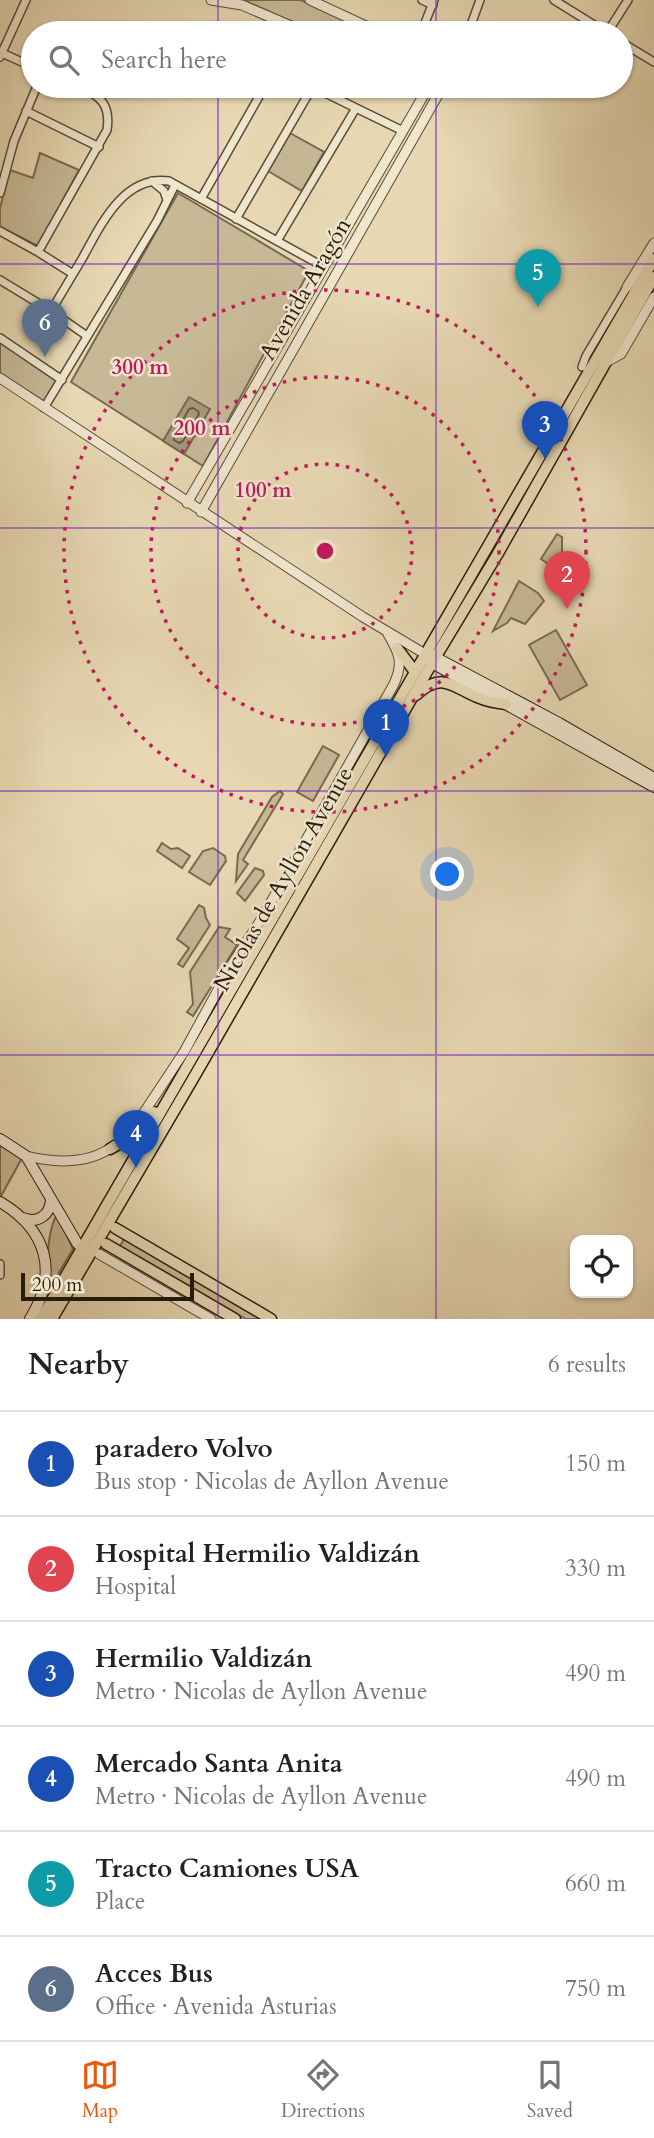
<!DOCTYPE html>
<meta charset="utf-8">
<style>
:root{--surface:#fff;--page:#f2f2f2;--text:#222;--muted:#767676;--line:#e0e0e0;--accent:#ea580c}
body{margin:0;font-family:Cardo,serif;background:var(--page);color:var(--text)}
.controls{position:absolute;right:21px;bottom:21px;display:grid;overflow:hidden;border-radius:14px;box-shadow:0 2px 5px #0004}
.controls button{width:63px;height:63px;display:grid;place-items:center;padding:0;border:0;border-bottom:2px solid var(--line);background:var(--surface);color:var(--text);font:35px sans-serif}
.scale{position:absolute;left:21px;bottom:18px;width:173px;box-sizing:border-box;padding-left:7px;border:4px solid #2a1c0a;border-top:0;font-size:19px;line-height:24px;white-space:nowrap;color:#2a1c0a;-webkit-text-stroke:5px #efe6ce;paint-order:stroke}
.you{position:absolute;left:448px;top:875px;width:24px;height:24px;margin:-18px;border:5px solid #fff;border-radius:50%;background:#1a73e8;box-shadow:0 0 0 10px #1a73e833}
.badge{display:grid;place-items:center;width:46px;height:46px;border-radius:50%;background:var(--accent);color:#fff;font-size:23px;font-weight:700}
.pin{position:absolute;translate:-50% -58px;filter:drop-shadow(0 2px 4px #0008)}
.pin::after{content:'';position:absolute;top:37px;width:24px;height:21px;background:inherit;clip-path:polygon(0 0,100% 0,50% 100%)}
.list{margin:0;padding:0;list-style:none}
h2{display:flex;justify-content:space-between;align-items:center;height:91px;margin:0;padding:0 28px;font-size:30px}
h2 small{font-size:23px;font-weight:400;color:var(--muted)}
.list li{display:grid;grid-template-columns:46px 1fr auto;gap:21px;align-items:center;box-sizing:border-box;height:105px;padding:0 28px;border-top:2px solid var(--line)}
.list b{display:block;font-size:26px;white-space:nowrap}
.list p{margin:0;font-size:23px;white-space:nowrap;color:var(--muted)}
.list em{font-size:23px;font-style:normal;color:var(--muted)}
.icon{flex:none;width:38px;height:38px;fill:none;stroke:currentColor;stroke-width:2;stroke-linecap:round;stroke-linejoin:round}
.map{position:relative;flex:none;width:654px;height:1319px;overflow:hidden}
.search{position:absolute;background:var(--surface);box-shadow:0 2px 5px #0004;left:21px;right:21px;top:21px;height:77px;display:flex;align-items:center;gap:18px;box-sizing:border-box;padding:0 24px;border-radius:38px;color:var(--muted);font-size:26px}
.sheet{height:721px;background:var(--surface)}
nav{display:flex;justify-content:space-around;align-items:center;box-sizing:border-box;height:98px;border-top:2px solid var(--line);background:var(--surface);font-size:19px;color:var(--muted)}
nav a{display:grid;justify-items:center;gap:4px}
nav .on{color:var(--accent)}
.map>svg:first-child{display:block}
.green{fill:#c7b896;stroke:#786a50;stroke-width:2}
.water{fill:#a7987a;stroke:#75664d;stroke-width:2}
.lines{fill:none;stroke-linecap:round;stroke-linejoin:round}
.shore{stroke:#685a42;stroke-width:2}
.minor-casing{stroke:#594b34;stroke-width:10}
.tertiary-casing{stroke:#594b34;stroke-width:11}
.secondary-casing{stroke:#2a1c0a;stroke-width:12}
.primary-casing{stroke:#2a1c0a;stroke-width:13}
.minor{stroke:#efe6ce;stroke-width:7}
.tertiary{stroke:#efe6ce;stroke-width:9}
.secondary{stroke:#efe6ce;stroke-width:10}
.primary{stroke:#e7d8b3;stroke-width:10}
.grid{fill:none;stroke:#7b2cbf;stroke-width:2;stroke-opacity:0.55}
.ring{fill:none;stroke:#c2185b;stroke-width:3.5;stroke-dasharray:3.5 7}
.labels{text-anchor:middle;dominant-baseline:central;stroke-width:5;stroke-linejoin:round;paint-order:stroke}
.street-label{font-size:23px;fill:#2a1c0a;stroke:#efe6ce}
.centre{fill:#c2185b;stroke:#efe6ce;stroke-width:3.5}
.ring-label{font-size:21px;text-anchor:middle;font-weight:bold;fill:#c2185b;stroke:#efe6ce;stroke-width:5;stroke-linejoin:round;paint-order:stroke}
</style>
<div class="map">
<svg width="654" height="1319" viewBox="0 0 654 1319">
<rect width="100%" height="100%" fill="#e7d8b3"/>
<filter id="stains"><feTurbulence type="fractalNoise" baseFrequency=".00286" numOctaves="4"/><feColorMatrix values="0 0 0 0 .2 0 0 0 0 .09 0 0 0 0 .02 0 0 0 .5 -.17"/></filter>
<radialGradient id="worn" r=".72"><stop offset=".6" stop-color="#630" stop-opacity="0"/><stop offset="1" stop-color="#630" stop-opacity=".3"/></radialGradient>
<path class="green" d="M243 0H301L374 33H318Z
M290 133 324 152 302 191 268 171Z
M40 153 79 170 38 246 0 227V208L10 170 33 178Z
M178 193 309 271 203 466 71 382Z
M0 341 59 381 45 402 0 373Z
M557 534 562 537V570L558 571 541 559Z
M519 581 538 593 544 601 525 624 511 618 507 623 493 631Z
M556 630 587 685 560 700 529 645Z
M323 746 339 755 313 801 297 792Z
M280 791 283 794 243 860 248 864 236 881 238 854 272 797Z
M162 843 171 849 178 848 190 856 182 868 157 851Z
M213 848 225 856 226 861 210 885 189 872 203 851Z
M255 868 263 871 264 875 245 901 237 893Z
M199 905 204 908 206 918 210 925 183 967 178 964 189 948 177 939Z
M219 927 230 929 225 937 237 945 193 1016 187 1012 193 1004 190 972Z
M0 1144 22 1158 0 1198Z
M57 1214 73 1249 51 1286 48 1284C48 1262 46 1234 57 1214Z
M124 1239 262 1319H246L120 1246Z"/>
<path class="water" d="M189 397 210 409 184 454 163 441Z"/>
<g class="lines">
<path class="shore" d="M193 408 198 411 199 414 183 441 179 443 174 440V436L189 409Z"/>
<defs>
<path id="minor" d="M422 0 433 5
M554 0 607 33
M421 33 434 0
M468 33 480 0
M607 33 628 0
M621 42 654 62
M2 53 33 67
M0 57 26 0
M313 87 403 131
M26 111 99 147
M152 181 164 191 167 200
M0 193 14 141 37 86
M201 199 265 86
M236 219 313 86
M0 231 38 252 73 274
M277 241 356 108
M38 252 107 130C111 104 100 95 77 86
M0 280 51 311 87 336
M51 311C61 294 72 276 82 259 101 225 123 175 169 181L324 267
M0 338 62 380
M582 367 586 356 627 287
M44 408 157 221 175 185
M0 1264V1275"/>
<path id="tertiary" d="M211 0 242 5 307 33
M310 0 381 33
M627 287 654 243
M608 361 621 354 654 297
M0 378 363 617 425 654
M187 503 429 86
M201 512 443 86
M135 1126 184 1052 231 966 262 918 394 684C404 662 399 653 388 634
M26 1156C55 1163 89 1165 115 1145
M99 1254 211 1319"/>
<path id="secondary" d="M431 655 559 723 654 778
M428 657 432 663 654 787
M0 1139 26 1156 77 1243 87 1252
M0 1202C47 1230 59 1272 30 1319
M23 1218C38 1224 50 1215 51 1200"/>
<path id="primary" d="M397 648 415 672
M416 695C442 671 451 686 477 697 486 701 496 703 506 704
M110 1149 131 1137 154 1112
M115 1228 271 1319
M106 1244 235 1319
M41 1319 654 259
M52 1319 194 1077 432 663 497 555 654 277"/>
</defs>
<use href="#minor" class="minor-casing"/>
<use href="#tertiary" class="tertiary-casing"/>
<use href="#secondary" class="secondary-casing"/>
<use href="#primary" class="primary-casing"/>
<use href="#minor" class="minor"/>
<use href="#tertiary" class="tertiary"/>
<use href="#secondary" class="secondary"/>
<use href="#primary" class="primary"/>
</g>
<path class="grid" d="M218 0V33M436 0V33M218 86V1319M436 86V1319M0 264H654M0 528H654M0 791H654M0 1055H654"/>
<g class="ring">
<circle cx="325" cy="551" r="87"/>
<circle cx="325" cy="551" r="174"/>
<circle cx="325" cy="551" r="261"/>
</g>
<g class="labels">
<g class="street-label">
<text transform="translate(305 289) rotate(-60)">Avenida Aragón</text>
<text transform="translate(283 879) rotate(-60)">Nicolas de Ayllon Avenue</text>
</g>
</g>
<circle cx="325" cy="551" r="10" class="centre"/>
<g class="ring-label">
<text x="140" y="374">300 m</text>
<text x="202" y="435">200 m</text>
<text x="263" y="497">100 m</text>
</g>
<rect width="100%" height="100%" filter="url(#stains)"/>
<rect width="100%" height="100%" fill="url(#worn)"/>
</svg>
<div class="controls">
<button><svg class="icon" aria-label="locate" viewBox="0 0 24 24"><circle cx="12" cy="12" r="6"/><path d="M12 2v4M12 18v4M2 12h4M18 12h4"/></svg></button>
</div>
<div class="scale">200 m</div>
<div class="you"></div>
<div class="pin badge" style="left:386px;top:757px;background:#1a4fb4">1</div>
<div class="pin badge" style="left:567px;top:609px;background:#e0444e">2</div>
<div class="pin badge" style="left:545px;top:459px;background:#1a4fb4">3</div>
<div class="pin badge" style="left:136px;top:1168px;background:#1a4fb4">4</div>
<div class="pin badge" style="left:538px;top:307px;background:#0f9aa8">5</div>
<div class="pin badge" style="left:45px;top:357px;background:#5c6f8a">6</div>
<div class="search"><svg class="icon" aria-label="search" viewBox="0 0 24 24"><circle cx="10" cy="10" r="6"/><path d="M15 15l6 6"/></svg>Search here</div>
</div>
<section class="sheet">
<h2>Nearby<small>6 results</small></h2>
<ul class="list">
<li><span class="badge" style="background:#1a4fb4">1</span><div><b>paradero Volvo</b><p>Bus stop · Nicolas de Ayllon Avenue</p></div><em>150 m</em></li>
<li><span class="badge" style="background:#e0444e">2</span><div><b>Hospital Hermilio Valdizán</b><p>Hospital</p></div><em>330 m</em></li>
<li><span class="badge" style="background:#1a4fb4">3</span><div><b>Hermilio Valdizán</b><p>Metro · Nicolas de Ayllon Avenue</p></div><em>490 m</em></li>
<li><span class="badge" style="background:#1a4fb4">4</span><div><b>Mercado Santa Anita</b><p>Metro · Nicolas de Ayllon Avenue</p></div><em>490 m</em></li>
<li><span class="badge" style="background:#0f9aa8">5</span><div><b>Tracto Camiones USA</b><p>Place</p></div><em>660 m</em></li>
<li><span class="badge" style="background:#5c6f8a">6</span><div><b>Acces Bus</b><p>Office · Avenida Asturias</p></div><em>750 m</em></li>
</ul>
</section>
<nav>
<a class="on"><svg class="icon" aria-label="map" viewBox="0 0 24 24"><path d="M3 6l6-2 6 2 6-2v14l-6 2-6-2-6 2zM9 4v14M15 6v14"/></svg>Map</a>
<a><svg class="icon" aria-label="directions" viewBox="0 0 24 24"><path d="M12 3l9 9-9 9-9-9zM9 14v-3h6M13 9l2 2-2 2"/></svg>Directions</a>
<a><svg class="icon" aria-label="saved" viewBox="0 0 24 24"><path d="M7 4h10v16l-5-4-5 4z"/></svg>Saved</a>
</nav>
